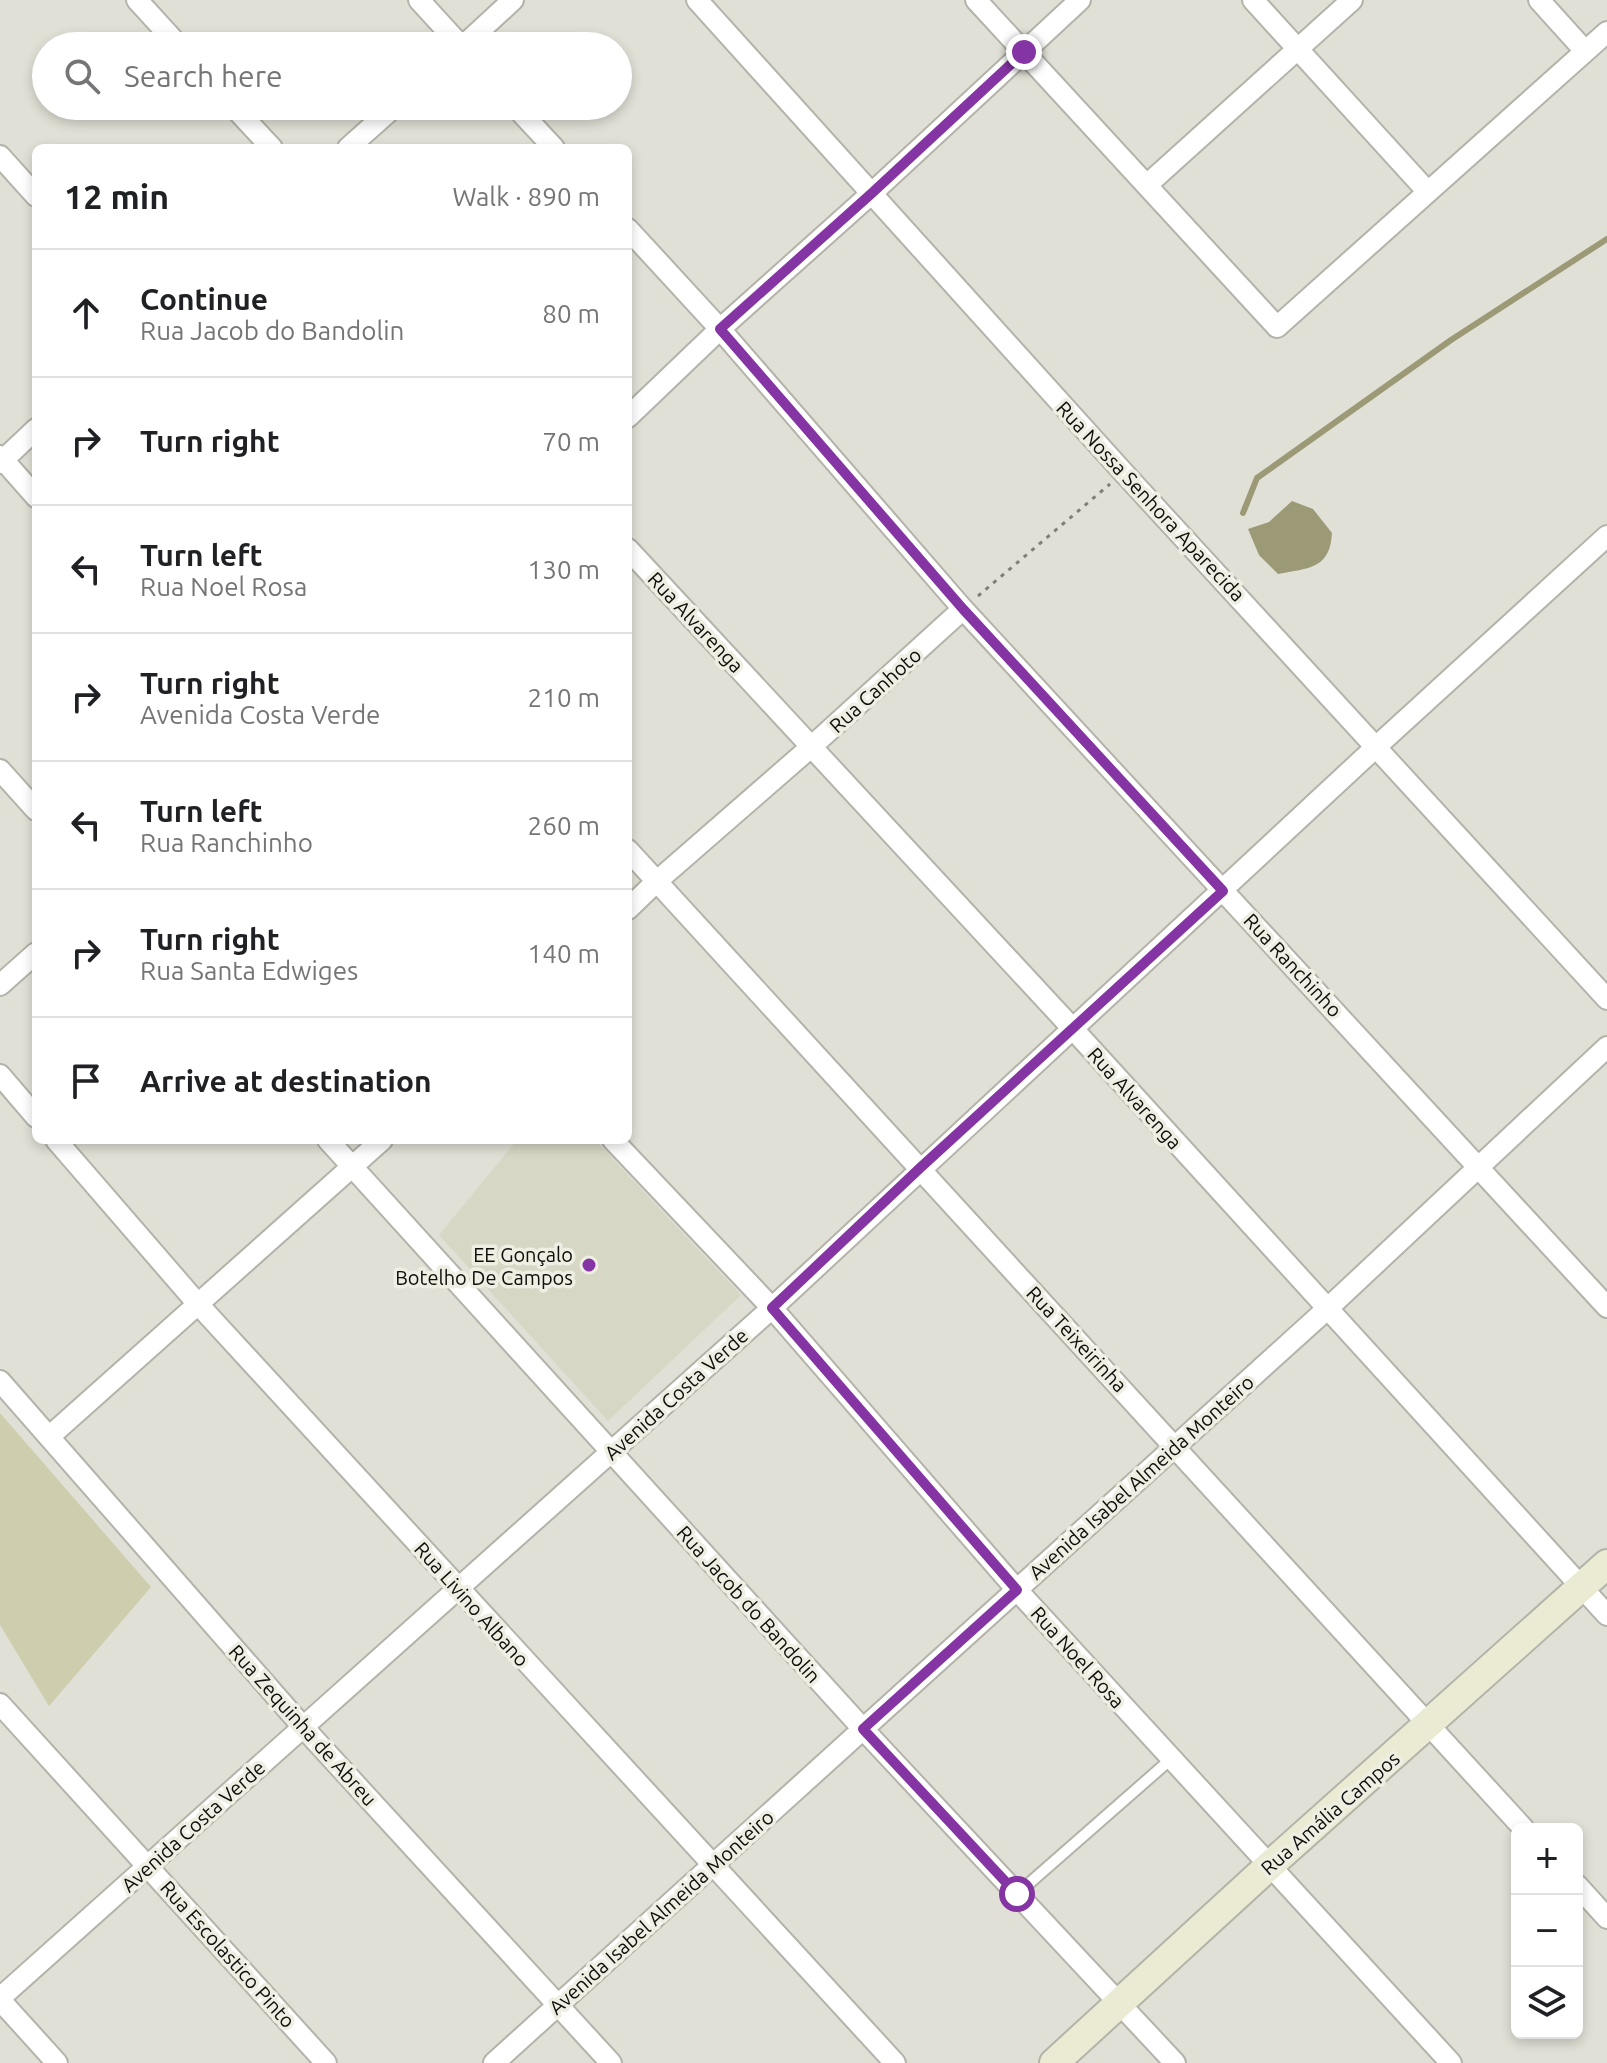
<!DOCTYPE html>
<meta charset="utf-8">
<style>
:root{--surface:#fff;--page:#f2f2f2;--text:#202124;--muted:#757577;--line:#e0e0e0}
body{margin:0;font-family:Ubuntu,sans-serif;background:var(--page);color:var(--text)}
.controls{position:absolute;right:24px;bottom:24px;display:grid;overflow:hidden;border-radius:12px;box-shadow:0 4px 12px #0003}
.controls button{width:72px;height:72px;display:grid;place-items:center;padding:0;border:0;border-bottom:2px solid var(--line);background:var(--surface);color:var(--text);font:40px sans-serif}
.stop{position:absolute;width:24px;height:24px;margin:-18px;border:6px solid #8534a3;border-radius:50%;background:#fff}
.stop.end{background:#8534a3;border-color:#fff;box-shadow:0 2px 8px #0008}
.list{margin:0;padding:0;list-style:none}
h2{display:flex;justify-content:space-between;align-items:center;height:104px;margin:0;padding:0 32px;font-size:34px}
h2 small{font-size:26px;font-weight:400;color:var(--muted)}
.list li{display:grid;grid-template-columns:52px 1fr auto;gap:24px;align-items:center;box-sizing:border-box;height:128px;padding:0 32px;border-top:2px solid var(--line)}
.list b{display:block;font-size:30px;white-space:nowrap}
.list p{margin:0;font-size:26px;white-space:nowrap;color:var(--muted)}
.list em{font-size:26px;font-style:normal;color:var(--muted)}
.icon{flex:none;width:44px;height:44px;fill:none;stroke:currentColor;stroke-width:2;stroke-linecap:round;stroke-linejoin:round}
.map{position:relative;flex:none;width:1607px;height:2063px;overflow:hidden}
.search{position:absolute;background:var(--surface);box-shadow:0 4px 12px #0003;left:32px;top:32px;width:600px;height:88px;display:flex;align-items:center;gap:20px;box-sizing:border-box;padding:0 28px;border-radius:44px;color:var(--muted);font-size:30px}
.panel{position:absolute;background:var(--surface);box-shadow:0 4px 12px #0003;left:32px;top:144px;width:600px;height:1000px;border-radius:12px}
.map>svg:first-child{display:block}
.built{fill:#d7d7c5}
.green{fill:#cecdad}
.water{fill:#9c9a76}
.lines{fill:none;stroke-linecap:round;stroke-linejoin:round}
.stream{stroke:#9c9a76;stroke-width:6}
.lane-casing{stroke:#b3b3a9;stroke-width:14}
.street-casing{stroke:#b3b3a9;stroke-width:24}
.secondary-casing{stroke:#b3b3a9;stroke-width:32}
.path{stroke:#807f78;stroke-width:3;stroke-dasharray:4 6;stroke-linecap:butt}
.lane{stroke:#fff;stroke-width:10}
.street{stroke:#fff;stroke-width:20}
.secondary{stroke:#ebead2;stroke-width:28}
.route{stroke:#8534a3;stroke-width:10}
.poi-dot{fill:#8534a3;stroke:#eeeee3;stroke-width:3}
.labels{text-anchor:middle;dominant-baseline:central;stroke-width:7;stroke-linejoin:round;paint-order:stroke}
.street-label{font-size:20px;fill:#0e0e0a;stroke:#eeeee3}
.poi-label{font-size:20px;fill:#0e0e0a;stroke:#eeeee3;text-anchor:end}
</style>
<div class="map">
<svg width="1607" height="2063" viewBox="0 0 1607 2063">
<rect width="100%" height="100%" fill="#e1e0d6"/>
<path class="built" d="M517 1140H595L741 1295 608 1421 439 1235Z"/>
<path class="green" d="M0 1413 151 1587 49 1706 0 1625Z"/>
<path class="water" d="M1292 501 1313 509 1332 533C1330 569 1309 568 1278 574L1259 555 1248 529 1269 522Z"/>
<g class="lines">
<path class="stream" d="M1243 513 1257 478 1451 340 1607 239"/>
<defs>
<path id="lane" d="M1017 1894 1171 1759"/>
<path id="street" d="M137 0 179 46
M419 0 461 46
M697 0 1123 472 1607 999
M976 0 1277 327 1607 32
M1253 0 1427 191
M1539 0 1585 51
M463 46 513 0
M233 106 272 148
M515 106 554 148
M348 148 395 106
M0 156 36 196
M1148 184 1352 0
M628 229 720 329 963 609 1607 1307
M628 417 720 329 872 193 1080 0
M0 456 36 497
M0 463 36 429
M628 549 1073 1029 1607 1615
M0 770 36 810
M628 850 1524 1829
M628 909 656 882 811 747 963 609
M0 985 36 953
M0 1075 36 1117
M56 1140 197 1303 895 2063
M328 1140 863 1729 1175 2063
M613 1140 772 1308 1017 1590 1451 2063
M0 1381 303 1727 611 2063
M50 1436 382 1140
M0 1704 326 2063
M1577 1885 1607 1918
M0 1998 772 1308 1377 746 1607 536
M0 2000 57 2063
M494 2063 1327 1309 1607 1047"/>
<path id="secondary" d="M1054 2063 1269 1866 1607 1564"/>
</defs>
<use href="#lane" class="lane-casing"/>
<use href="#street" class="street-casing"/>
<use href="#secondary" class="secondary-casing"/>
<path class="path" d="M978 596 1110 484"/>
<use href="#lane" class="lane"/>
<use href="#street" class="street"/>
<use href="#secondary" class="secondary"/>
</g>
<g class="lines">
<path class="route" d="M1017 1894 863 1729 1017 1590 772 1308 920 1168 1223 891 963 609 720 329 872 193 1024 52"/>
</g>
<circle class="poi-dot" cx="589" cy="1265" r="8"/>
<g class="labels">
<g class="street-label">
<text transform="translate(1151 501) rotate(47)">Rua Nossa Senhora Aparecida</text>
<text transform="translate(696 622) rotate(47)">Rua Alvarenga</text>
<text transform="translate(875 690) rotate(-42)">Rua Canhoto</text>
<text transform="translate(1293 965) rotate(47)">Rua Ranchinho</text>
<text transform="translate(1135 1098) rotate(48)">Rua Alvarenga</text>
<text transform="translate(1077 1339) rotate(47)">Rua Teixeirinha</text>
<text transform="translate(676 1394) rotate(-42)">Avenida Costa Verde</text>
<text transform="translate(1141 1477) rotate(-42)">Avenida Isabel Almeida Monteiro</text>
<text transform="translate(472 1604) rotate(48)">Rua Livino Albano</text>
<text transform="translate(749 1604) rotate(48)">Rua Jacob do Bandolin</text>
<text transform="translate(1078 1657) rotate(48)">Rua Noel Rosa</text>
<text transform="translate(303 1725) rotate(48)">Rua Zequinha de Abreu</text>
<text transform="translate(1330 1813) rotate(-41)">Rua Amália Campos</text>
<text transform="translate(193 1826) rotate(-42)">Avenida Costa Verde</text>
<text transform="translate(661 1912) rotate(-42)">Avenida Isabel Almeida Monteiro</text>
<text transform="translate(228 1954) rotate(48)">Rua Escolastico Pinto</text>
</g>
<g class="poi-label">
<text x="573" y="1254">EE Gonçalo<tspan x="573" dy="23">Botelho De Campos</tspan></text>
</g>
</g>
</svg>
<div class="controls">
<button>+</button>
<button>−</button>
<button><svg class="icon" aria-label="layers" viewBox="0 0 24 24"><path d="M12 4l9 5-9 5-9-5zM3 14l9 5 9-5"/></svg></button>
</div>
<div class="stop" style="left:1017px;top:1894px"></div>
<div class="stop end" style="left:1024px;top:52px"></div>
<div class="search"><svg class="icon" aria-label="search" viewBox="0 0 24 24"><circle cx="10" cy="10" r="6"/><path d="M15 15l6 6"/></svg>Search here</div>
<section class="panel">
<h2>12 min<small>Walk · 890 m</small></h2>
<ul class="list">
<li><svg class="icon" aria-label="ahead" viewBox="0 0 24 24"><path d="M12 20V5M6 11l6-6 6 6"/></svg><div><b>Continue</b><p>Rua Jacob do Bandolin</p></div><em>80 m</em></li>
<li><svg class="icon" aria-label="right" viewBox="0 0 24 24"><path d="M7 20v-9h11M14 6l5 5-5 5"/></svg><div><b>Turn right</b></div><em>70 m</em></li>
<li><svg class="icon" aria-label="left" viewBox="0 0 24 24"><path d="M17 20v-9H6M10 6l-5 5 5 5"/></svg><div><b>Turn left</b><p>Rua Noel Rosa</p></div><em>130 m</em></li>
<li><svg class="icon" aria-label="right" viewBox="0 0 24 24"><path d="M7 20v-9h11M14 6l5 5-5 5"/></svg><div><b>Turn right</b><p>Avenida Costa Verde</p></div><em>210 m</em></li>
<li><svg class="icon" aria-label="left" viewBox="0 0 24 24"><path d="M17 20v-9H6M10 6l-5 5 5 5"/></svg><div><b>Turn left</b><p>Rua Ranchinho</p></div><em>260 m</em></li>
<li><svg class="icon" aria-label="right" viewBox="0 0 24 24"><path d="M7 20v-9h11M14 6l5 5-5 5"/></svg><div><b>Turn right</b><p>Rua Santa Edwiges</p></div><em>140 m</em></li>
<li><svg class="icon" aria-label="arrive" viewBox="0 0 24 24"><path d="M6 21V4h12l-3 4 3 4H6"/></svg><div><b>Arrive at destination</b></div></li>
</ul>
</section>
</div>
